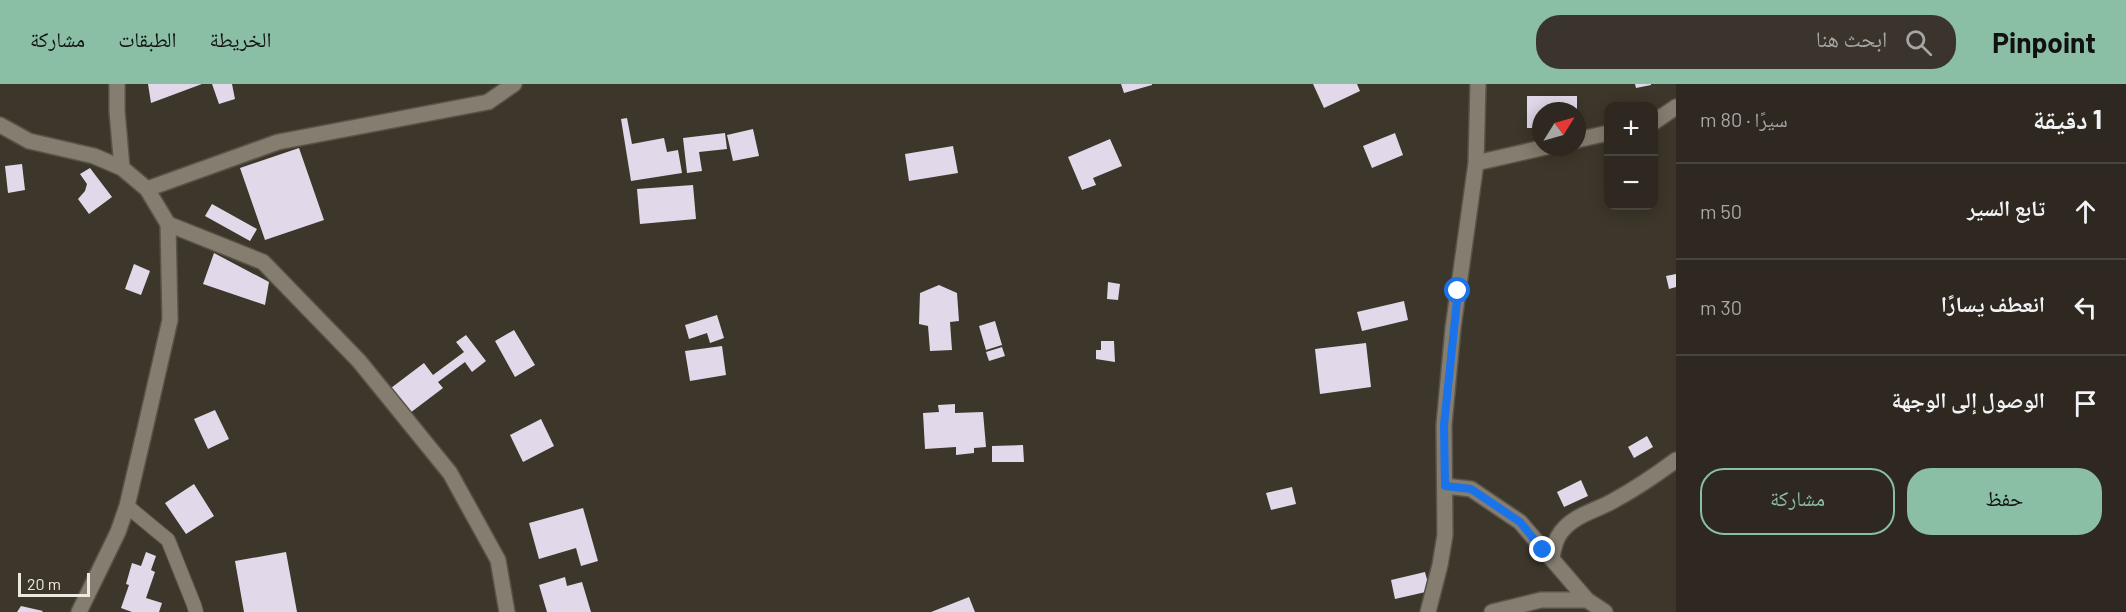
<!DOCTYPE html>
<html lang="ar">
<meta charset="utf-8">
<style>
:root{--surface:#2e2820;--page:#3a342d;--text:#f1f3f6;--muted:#a7a6a5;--line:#49443e;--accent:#8abfa5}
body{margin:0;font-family:Barlow,"Noto Naskh Arabic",sans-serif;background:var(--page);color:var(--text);direction:rtl}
.controls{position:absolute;right:18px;top:18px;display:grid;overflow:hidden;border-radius:12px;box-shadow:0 3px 15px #0003}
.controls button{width:54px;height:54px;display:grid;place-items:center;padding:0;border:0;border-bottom:2px solid var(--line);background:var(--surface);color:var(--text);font:30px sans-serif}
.compass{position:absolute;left:1532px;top:18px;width:54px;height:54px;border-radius:50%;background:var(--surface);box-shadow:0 3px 15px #0003;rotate:53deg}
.scale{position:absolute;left:18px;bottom:15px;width:72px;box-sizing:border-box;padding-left:6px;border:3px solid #ede9e1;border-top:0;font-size:16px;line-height:21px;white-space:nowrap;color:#ede9e1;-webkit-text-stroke:4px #3d362a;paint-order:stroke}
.stop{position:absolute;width:18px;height:18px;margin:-14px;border:4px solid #1a73e8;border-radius:50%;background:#fff}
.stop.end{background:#1a73e8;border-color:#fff;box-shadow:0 2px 6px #0008}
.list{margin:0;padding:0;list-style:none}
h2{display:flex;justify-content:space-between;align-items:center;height:78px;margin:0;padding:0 24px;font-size:26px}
h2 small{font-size:20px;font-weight:400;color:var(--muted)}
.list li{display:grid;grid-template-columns:39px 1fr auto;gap:18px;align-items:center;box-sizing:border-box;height:96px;padding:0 24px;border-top:2px solid var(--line)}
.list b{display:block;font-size:22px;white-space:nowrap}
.list em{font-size:20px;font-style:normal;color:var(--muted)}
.actions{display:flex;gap:12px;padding:18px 24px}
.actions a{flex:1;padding:14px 0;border:2px solid var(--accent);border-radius:24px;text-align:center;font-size:21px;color:var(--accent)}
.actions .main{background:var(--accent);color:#111}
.icon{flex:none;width:33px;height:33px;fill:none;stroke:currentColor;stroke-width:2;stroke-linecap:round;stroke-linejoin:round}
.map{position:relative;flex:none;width:1676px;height:528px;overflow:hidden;direction:ltr}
header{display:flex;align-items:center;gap:36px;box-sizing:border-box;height:84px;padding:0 30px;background:var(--accent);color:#111}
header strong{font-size:28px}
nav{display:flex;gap:33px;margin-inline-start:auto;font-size:21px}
.search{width:420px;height:54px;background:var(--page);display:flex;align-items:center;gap:15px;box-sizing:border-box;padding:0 21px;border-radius:24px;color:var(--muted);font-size:22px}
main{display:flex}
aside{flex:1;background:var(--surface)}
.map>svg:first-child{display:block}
.building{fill:#e1d9e9}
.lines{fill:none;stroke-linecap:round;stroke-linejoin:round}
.service-casing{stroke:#585348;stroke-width:16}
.minor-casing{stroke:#585348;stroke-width:18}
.service{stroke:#857d6f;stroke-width:14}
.minor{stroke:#857d6f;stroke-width:15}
.route{stroke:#1a73e8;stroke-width:8}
</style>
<header>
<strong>Pinpoint</strong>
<div class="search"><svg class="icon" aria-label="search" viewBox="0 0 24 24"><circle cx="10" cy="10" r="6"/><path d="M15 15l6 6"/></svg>ابحث هنا</div>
<nav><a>الخريطة</a><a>الطبقات</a><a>مشاركة</a></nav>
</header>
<main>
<aside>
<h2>1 دقيقة<small>سيرًا · 80 m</small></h2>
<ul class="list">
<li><svg class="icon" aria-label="ahead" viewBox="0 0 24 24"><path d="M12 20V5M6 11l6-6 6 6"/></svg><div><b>تابع السير</b></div><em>50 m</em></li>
<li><svg class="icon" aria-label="left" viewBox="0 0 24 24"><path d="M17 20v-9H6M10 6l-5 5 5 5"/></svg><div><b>انعطف يسارًا</b></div><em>30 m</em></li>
<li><svg class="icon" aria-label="arrive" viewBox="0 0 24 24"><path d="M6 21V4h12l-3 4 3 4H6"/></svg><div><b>الوصول إلى الوجهة</b></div></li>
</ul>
<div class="actions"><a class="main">حفظ</a><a>مشاركة</a></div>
</aside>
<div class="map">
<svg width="1676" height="528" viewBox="0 0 1676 528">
<rect width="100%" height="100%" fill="#3d362a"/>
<path class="building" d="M148 0H202L151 19Z
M212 0H232L235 15 219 20Z
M1121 0H1152V1L1124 9Z
M1313 0H1357L1360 7 1324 24Z
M1635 0H1651V1L1636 4Z
M1527 12H1577V27H1541V44H1527Z
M627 34 632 60 664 54 667 68 678 66 682 89 631 97 621 35Z
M753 45 759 72 733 77 727 51Z
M725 49 727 65 699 68 702 87 687 89 683 54Z
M1395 49 1403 71 1372 84 1363 62Z
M1110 55 1122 82 1093 94 1096 101 1082 106 1068 73Z
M953 62 958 89 909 97 905 70Z
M299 64 324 136 265 156 240 84Z
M22 80 25 106 8 109 5 82Z
M90 84 112 113 89 130 78 115 85 107 87 100 80 90Z
M693 101 696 135 640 140 637 105Z
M212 120 257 145 250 157 205 132Z
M214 169 269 198 265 221 203 200Z
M134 180 150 187 141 211 125 205Z
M1676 190V203L1669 205 1666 192Z
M1108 198 1120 200 1118 216 1107 215Z
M939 201 957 209 959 237 950 238 952 266 930 267 928 242 919 240 920 209Z
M1404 217 1408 236 1362 247 1357 228Z
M717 231 724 254 710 259 707 249 689 255 685 241Z
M995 237 1002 261 986 266 979 242Z
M514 246 535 281 515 293 495 257Z
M466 251 486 277 472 288 465 278 438 298 443 304 410 329 391 304 424 279 433 291 464 268 456 258Z
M1101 257H1114L1115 278 1096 275V266H1101Z
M1366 259 1371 303 1320 310 1315 265Z
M722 262 726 291 690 297 685 267Z
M1002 263 1005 272 989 277 986 268Z
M955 320V329L983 328 986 363 974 364V369L956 371V363L925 365 923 329 939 328 938 321Z
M215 326 229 355 208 365 194 335Z
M541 335 554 362 523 378 510 351Z
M1647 352 1653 363 1634 374 1628 363Z
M1023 361 1024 378H992V362Z
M1581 396 1588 412 1564 423 1557 408Z
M194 400 214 432 186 450 165 419Z
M1292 403 1296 420 1271 426 1266 409Z
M583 424 598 477 581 482 576 464 539 475 529 439Z
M146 468 156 472 151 486 155 488 146 514 162 519 159 528H132L121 524 129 501 126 500 132 479 141 482Z
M286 468 297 528H244L235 477Z
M1425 488 1430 507 1395 515 1391 496Z
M565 493 567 502 582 498 591 528H547L539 501Z
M969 513 975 528H931Z
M21 522 43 527 42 528H17Z"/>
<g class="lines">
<defs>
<path id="service" d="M127 422 168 456 194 521 196 528"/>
<path id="minor" d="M117 0V27L122 84 147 105 278 58 488 18 514 0
M1654 38 1676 23
M0 41 29 57 94 72 122 84
M1577 56 1608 49
M1476 79 1546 63
M147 105 168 140 263 178 359 277 450 389 498 476 507 528
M1445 402 1471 405 1520 438 1587 516 1605 528
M1552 475C1553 466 1555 456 1561 448 1574 431 1595 427 1613 417 1635 405 1656 391 1676 376
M79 528 118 448 127 422 145 345 170 236 168 140
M1428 528 1440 481 1445 451 1444 341 1453 244 1476 79 1478 0
M1492 528 1541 516H1587"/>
</defs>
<use href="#service" class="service-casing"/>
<use href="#minor" class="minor-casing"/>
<use href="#service" class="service"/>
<use href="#minor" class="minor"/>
</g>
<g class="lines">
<path class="route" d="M1458 207 1444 341 1445 402 1471 405 1520 438 1543 466"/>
</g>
</svg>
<div class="controls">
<button>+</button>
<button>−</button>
</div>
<svg class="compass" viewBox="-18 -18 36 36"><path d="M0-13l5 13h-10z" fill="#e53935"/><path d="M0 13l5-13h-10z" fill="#a7a6a5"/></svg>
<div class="scale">20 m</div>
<div class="stop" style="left:1458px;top:207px"></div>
<div class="stop end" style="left:1543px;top:466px"></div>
</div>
</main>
